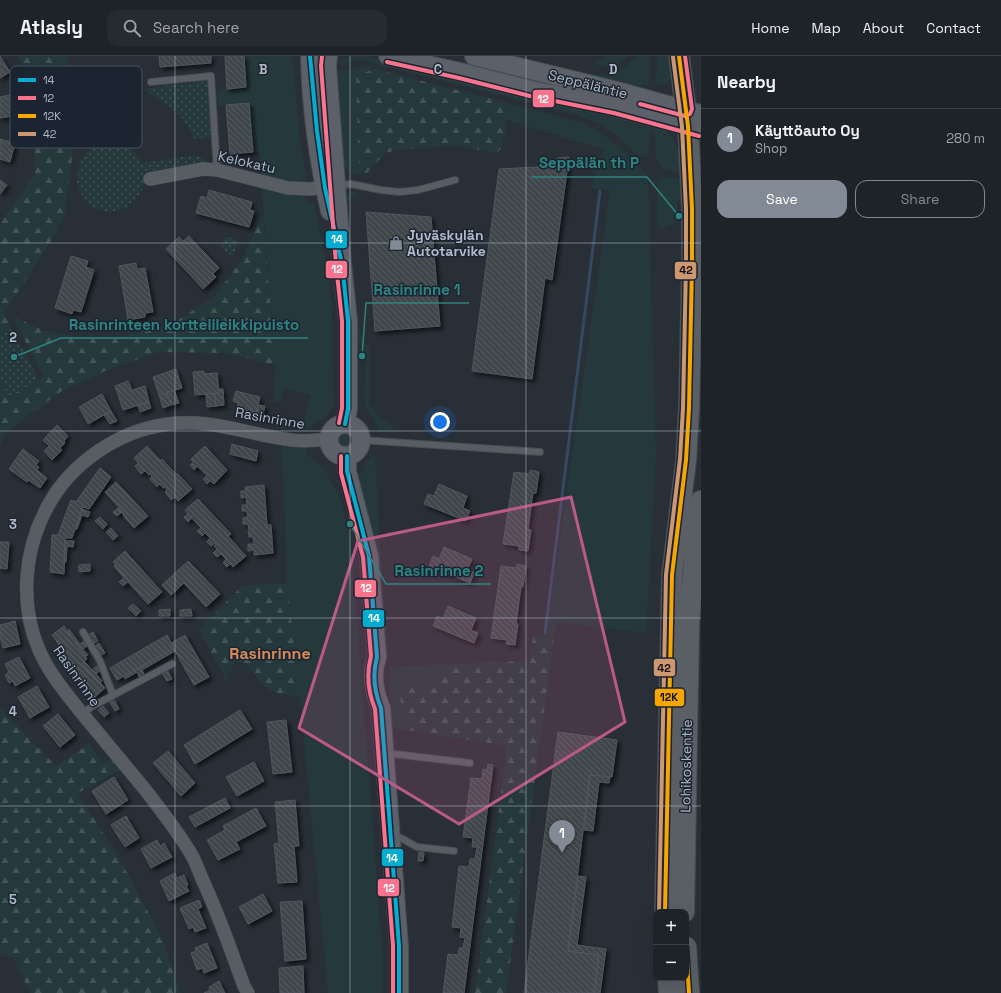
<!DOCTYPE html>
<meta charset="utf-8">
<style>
:root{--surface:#1e2328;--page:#262b30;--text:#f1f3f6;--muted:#a1a4a8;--line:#3c4045;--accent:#818a95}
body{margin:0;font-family:"Space Grotesk",sans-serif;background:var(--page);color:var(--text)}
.controls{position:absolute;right:12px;bottom:12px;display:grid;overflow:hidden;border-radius:8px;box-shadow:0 4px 16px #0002}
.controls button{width:36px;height:36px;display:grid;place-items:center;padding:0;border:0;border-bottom:1px solid var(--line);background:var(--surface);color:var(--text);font:20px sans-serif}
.you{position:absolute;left:440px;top:366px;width:14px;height:14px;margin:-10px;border:3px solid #fff;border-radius:50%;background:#1a73e8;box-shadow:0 0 0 6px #1a73e833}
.badge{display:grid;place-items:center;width:26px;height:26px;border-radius:50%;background:var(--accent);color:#fff;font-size:13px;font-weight:700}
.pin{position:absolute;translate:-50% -33px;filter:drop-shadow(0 1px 2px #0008)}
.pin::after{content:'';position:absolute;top:21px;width:14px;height:12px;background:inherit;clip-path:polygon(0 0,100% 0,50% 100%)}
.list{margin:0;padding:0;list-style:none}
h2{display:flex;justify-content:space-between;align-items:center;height:52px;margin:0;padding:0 16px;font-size:17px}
h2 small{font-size:13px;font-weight:400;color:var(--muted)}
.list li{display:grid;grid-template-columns:26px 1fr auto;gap:12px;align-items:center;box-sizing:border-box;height:60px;padding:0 16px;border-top:1px solid var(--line)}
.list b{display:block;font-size:15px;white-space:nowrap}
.list p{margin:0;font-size:13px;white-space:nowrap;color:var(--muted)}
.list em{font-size:13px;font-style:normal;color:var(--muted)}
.actions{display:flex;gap:8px;padding:12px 16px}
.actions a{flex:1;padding:9px 0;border:1px solid var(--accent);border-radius:12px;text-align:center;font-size:14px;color:var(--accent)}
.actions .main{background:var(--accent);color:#fff}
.icon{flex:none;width:22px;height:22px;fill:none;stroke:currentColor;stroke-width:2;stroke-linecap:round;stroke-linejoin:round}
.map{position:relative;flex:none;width:701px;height:937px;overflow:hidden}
header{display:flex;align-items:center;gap:24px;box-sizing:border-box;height:56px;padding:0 20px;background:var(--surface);border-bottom:1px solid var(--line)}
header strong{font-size:19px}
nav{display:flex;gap:22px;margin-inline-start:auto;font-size:14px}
.search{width:280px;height:36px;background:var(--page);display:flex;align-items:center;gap:10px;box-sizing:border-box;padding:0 14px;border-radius:12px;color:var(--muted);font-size:15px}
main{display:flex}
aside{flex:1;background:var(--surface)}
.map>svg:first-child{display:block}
.grass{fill:#25393c}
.forest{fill:url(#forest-firs)}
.park{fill:url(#park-dots)}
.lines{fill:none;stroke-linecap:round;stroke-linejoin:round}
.stream{stroke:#344860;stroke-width:3}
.building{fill:url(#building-back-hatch);stroke:#50565e;filter:url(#shadow)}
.lane-casing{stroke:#464b51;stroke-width:8}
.street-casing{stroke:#464b51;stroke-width:14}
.secondary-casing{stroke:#464b51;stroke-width:20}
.primary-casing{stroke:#454b53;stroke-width:22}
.lane{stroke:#585d64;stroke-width:6}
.street{stroke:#585d64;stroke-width:13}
.secondary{stroke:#5c6169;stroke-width:18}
.primary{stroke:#5a5f66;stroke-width:20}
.bus-1-casing{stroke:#1b2531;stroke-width:7}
.bus-2-casing{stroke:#1b2531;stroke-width:7}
.bus-3-casing{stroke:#1b2531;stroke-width:7}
.bus-4-casing{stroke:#1b2531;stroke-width:7}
.bus-1{stroke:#06acd0;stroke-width:4}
.bus-2{stroke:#fc738d;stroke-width:4}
.bus-3{stroke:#f7a600;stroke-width:4}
.bus-4{stroke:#cd976f;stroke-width:4}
.marked{fill:#bb5987;fill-opacity:0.2;stroke:#bb5987;stroke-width:3;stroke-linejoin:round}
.grid{fill:none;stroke:#b1bbc8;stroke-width:1;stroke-opacity:0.55}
.labels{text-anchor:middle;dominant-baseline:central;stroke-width:3;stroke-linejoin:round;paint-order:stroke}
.street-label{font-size:14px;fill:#b1bbc8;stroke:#1b2531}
.poi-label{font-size:14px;font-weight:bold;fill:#b1bbc8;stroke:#1b2531;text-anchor:start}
.quarter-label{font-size:16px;font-weight:bold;fill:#d78b5d;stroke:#1b2531}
.key{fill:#1b2531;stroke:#48525e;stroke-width:1}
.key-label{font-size:11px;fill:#b1bbc8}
.grid-label{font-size:13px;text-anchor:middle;font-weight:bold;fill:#b1bbc8;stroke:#1b2531;stroke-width:3;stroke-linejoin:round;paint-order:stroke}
.leader{fill:none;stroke:#2f8480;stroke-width:1.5}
.callout-dot{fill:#2f8480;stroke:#1b2531;stroke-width:1.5}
.callout-label{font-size:15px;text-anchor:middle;font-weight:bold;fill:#2f8480;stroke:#1b2531;stroke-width:3;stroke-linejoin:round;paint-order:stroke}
.line-badge{stroke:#1b2531;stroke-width:1.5}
.badge-label{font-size:11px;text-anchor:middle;font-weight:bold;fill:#fff}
.pale-badge-label{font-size:11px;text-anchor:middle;font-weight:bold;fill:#111}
</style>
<header>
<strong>Atlasly</strong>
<div class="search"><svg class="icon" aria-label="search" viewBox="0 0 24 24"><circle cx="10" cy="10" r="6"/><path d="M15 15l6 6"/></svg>Search here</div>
<nav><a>Home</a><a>Map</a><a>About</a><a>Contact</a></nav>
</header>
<main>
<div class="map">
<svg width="701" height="937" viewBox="0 0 701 937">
<defs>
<pattern id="forest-firs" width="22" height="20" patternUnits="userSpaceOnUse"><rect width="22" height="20" fill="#25393c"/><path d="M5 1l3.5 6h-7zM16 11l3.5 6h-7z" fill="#425457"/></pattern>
<pattern id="park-dots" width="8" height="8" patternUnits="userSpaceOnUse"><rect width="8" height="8" fill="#25393c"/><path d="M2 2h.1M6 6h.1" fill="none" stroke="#425457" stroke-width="1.8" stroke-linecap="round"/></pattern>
<pattern id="building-back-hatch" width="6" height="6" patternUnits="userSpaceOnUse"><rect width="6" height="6" fill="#3f464c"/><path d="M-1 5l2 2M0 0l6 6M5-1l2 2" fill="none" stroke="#585f64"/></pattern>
<filter id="shadow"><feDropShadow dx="3" dy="3" stdDeviation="2" flood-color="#0009"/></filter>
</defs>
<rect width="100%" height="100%" fill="#282f36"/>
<path class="grass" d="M244 0H292L293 6 301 94 308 127 301 128 306 144 314 148C322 184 330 220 332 257 333 287 332 317 334 346 332 360 317 367 306 372L303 371 310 339 284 333 280 346H274L275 309 259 95 253 96 249 48 218 50 217 33 246 31Z
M349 0H366L496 34 617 61 666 75 674 82 681 103 683 114 680 144 677 146V155L675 156V161H677C676 168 667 173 660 172L658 170 657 130 659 124 662 121 679 123 680 120C678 116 677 116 673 115 653 112 656 99 655 83L656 81 654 76H651L649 77V80L650 81 649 98 646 101H639L615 78 599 68 577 59 361 4C354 5 348 8 341 9L340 7Z
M506 0H517C540 6 591 23 612 18 622 15 629 7 637 0H649V29L635 30 613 26Z
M607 0H628C615 11 612 15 595 7Z
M657 0H671C672 14 677 30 656 29Z
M365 10 375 13 356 20 359 118C350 119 345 113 342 105L338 18 339 15C348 16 356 11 365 10Z
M504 46 583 67C608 78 625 98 645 116L648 121 656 399 646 577 556 566 546 581 610 134 591 132 603 93 506 64V51Z
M351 136H357L355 141 347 146 360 277 365 287 369 291V347L378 360 384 363 392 370 394 377 382 376 379 374 365 349 364 337 366 295 364 291 360 288 356 274 343 144 346 139Z
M336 385a9 9 0 1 1 18 0a9 9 0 1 1-18 0Z
M281 387 307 391V398L324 413 339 438 351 487 383 905 382 937H328L301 652 287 527 283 416Z
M375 399 380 486 388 594 387 595H385L372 478 366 450 359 429 357 418H362C364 408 366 403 375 399Z
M451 608 429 625 421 629 411 628 402 664 407 674 391 672 389 611Z"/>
<path class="forest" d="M17 0H67L73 39 74 87 65 157 57 175 4 258 12 273 0 279V167L35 118 31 18Z
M375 13 504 46C508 53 505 84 501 92 501 93 497 96 497 97L453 89 397 94 385 97 367 117 359 118 356 20 360 18Z
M263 157 275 309 224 297 158 296 105 315 62 335 7 375 0 389V325L9 340 44 321 14 264 15 261 44 275 81 281H120L170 268 212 243 242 204Z
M287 527 300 641 276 637 263 630 246 607 235 605 226 624 199 573 243 529Z
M556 566 506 937H475L507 690 407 674C401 660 400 649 401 634L411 628 421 629 429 625 451 608 530 605 533 579 546 580Z
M0 650 7 660 56 710 89 688 103 707 112 702 122 713 78 737 123 809 161 880 181 937H30L14 903 0 898Z"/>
<path class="park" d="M209 25 212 81 194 83C183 57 171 50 147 36V32Z
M105 87C121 87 135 91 142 107L195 99 205 104 206 106 145 116C147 156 96 170 81 137 79 134 77 131 77 128 77 124 78 120 78 116 79 100 91 91 105 87Z
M225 180 239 185 233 200 221 192Z
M12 273 39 324 9 340 0 325V279Z"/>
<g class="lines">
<path class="stream" d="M545 577 600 135"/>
</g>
<path class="building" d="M0 0 10 16 0 22Z
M159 0H211V7L160 11Z
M225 0H244L246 31 227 33Z
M15 38 20 59 0 62V41Z
M249 47 253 96 230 98 226 49Z
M0 83 15 87 10 106 0 103Z
M569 101 552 224 545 222 532 323 472 315 499 113 556 110 557 102Z
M0 124 7 129 0 138Z
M209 134 252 146 250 154 254 155 249 171 196 157 201 140 207 142Z
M366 156 431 161 440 270 375 275Z
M189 180 219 212 213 218 216 221 203 233 166 193 179 181 183 185Z
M71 200 88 205 86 211 94 214 81 256 73 254 72 258 55 252Z
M136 207 137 213 145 212 153 256 145 257V261L128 264 119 210Z
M176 313 182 332 159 339 153 321Z
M204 315V318L217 317 219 337 195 339 193 316Z
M128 325 132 334 145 330 149 346 123 354 115 330Z
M218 333H223L224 349 216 350 215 337H219Z
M174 334 179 347 171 349 167 337Z
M236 335 260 341 256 358 236 353 238 347 233 345Z
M167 337 171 349 163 352 159 339Z
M215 337 216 350 207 351 206 338Z
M102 338 111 355 88 368 79 351Z
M149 346 151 352 140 356 138 350Z
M258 349 265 350 262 362 241 357V355L256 358Z
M111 355 117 365 110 368 104 359Z
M57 369 68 380 64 385 65 387 60 392 62 394 52 404 44 395 49 390 43 384Z
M232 388 258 395 256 405 230 398Z
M147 390 161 405 162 403 176 418 177 417 192 433 178 445 175 441 171 444 165 436 167 434 165 431 163 432 160 428 157 431 150 423 152 420 151 418 149 419 145 415 141 418 135 410 138 407 134 402Z
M205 390 227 414 214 428 210 425 207 428 203 423 207 420 197 410 194 414 190 409 193 406 191 403Z
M23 393 39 405 36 409 39 411 37 414 47 422 40 432 28 424 27 426 9 413Z
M100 412 111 421 89 453 83 451 72 482H65L64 518 50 516 52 479H58L71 444 76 446Z
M530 414 539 416 536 437H533L528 473 531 474 528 495 519 494V490L503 488 514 416 529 418Z
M116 426 148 460 134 472 125 462 127 461 105 436Z
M439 428 467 440 463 452 470 455 466 465 424 448 428 438 434 440Z
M264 429 267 469H271L273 497 254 499V494L248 495V488H254L253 481H249L248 474H253V472L249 473 248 468H243V462L248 461 247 455H242V449H247L246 441 241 442V435H246L245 431Z
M198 443 231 478 228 480 246 500 233 511 230 508 227 511 223 507 226 503 221 498 217 501 213 497 217 493 214 490 216 488 215 487 211 490 207 486 210 482 205 477 202 480 197 475 201 472 192 462 188 466 184 461 188 458 185 454Z
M118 452 127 461 125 462 122 456 117 460 113 456Z
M82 453 90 456 88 461 82 459 77 473H75Z
M100 461 107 468 103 473 95 465Z
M111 472 118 480 113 484 106 476Z
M65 485H74L73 491 67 490 66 506H64Z
M0 486H9L7 513 0 512Z
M444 491 472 503 467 514 474 517 470 527 429 510 433 500 439 503Z
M125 495 162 536 148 548 139 538 140 537 113 506Z
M188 505 220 538 206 551 184 527 171 539 162 529Z
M90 508V515L79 516V509Z
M517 508 526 510 523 531H521L516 567 518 568 515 589 506 588 507 584 491 582 501 510 517 512Z
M115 509 140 537 139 538 128 526 123 530 119 526 124 522 114 510Z
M133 548 141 555 136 560 128 552Z
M448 550 476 562 471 574 478 577 474 587 433 570 437 560 443 562Z
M170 553V560H159V554Z
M191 553 192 560H180V554Z
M15 565 20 588 3 592 0 580V569Z
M64 570 87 603 82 608 105 632 94 642 71 616 75 612 52 579Z
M69 573 80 588 85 584 88 589 83 593 88 599 86 600 67 575Z
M93 576 98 585 93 588 88 579Z
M167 579 174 592 117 624 110 612Z
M185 579 209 621 194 629 175 595H176L171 587Z
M99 587 105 597 101 599 95 590Z
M174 592 176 595H175L142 614 145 620 140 622 137 616 125 623 124 621Z
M19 601 30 622 15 630 13 625 9 627 5 619 9 616 5 608Z
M85 606 92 614 97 610 101 614 96 618 102 625 100 627 82 608Z
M167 614 172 623 167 625 162 617Z
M37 630 49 651 30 662 18 641Z
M114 643 119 653 115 655 109 645Z
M103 650 109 657 104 661 98 654Z
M240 654 252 673 195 708 184 689Z
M58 658 75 679 60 691 43 670Z
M286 664 292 716 273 718 267 666Z
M558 676 617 684 612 721 590 719 568 895 599 899 594 937H524Z
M168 695 195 727 181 740 153 707Z
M254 706 264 725 237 740 226 721Z
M488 708 493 709 464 937H443L448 898 458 899 459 892H463L465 882 460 881 461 872 452 871 459 810 469 811 470 803H475L477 791H472L473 782 463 781 471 722 482 723 483 713 487 714Z
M590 719 610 721 609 727 599 726 593 775 584 774Z
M114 721 128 744 106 758 92 735Z
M225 742 230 752 195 771 189 761Z
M295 744 299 790H294L297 826 278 827 274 788 279 787 275 746Z
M256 752 266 770 236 786 240 793 218 804 207 784 225 774 223 770Z
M126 760 139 782 125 791 111 769Z
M157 784 160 790 164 787 172 801 151 812 141 793Z
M419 796 424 797 423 805H418Z
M175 817 177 822 184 819 188 829 186 830 189 835 169 845 160 825Z
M578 820 586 821 577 889 606 893 600 937H594L599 899 568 895Z
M263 838 272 855 248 868 239 851Z
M199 844 202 851 198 853 206 872 195 876 193 871 189 873 180 852Z
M302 845 306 903 285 905 280 846Z
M207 887 217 912 204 917 202 912 197 914 191 897 196 895 195 892Z
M303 910 304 937H280L279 912Z
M219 925 225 937H204L210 934 209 931Z"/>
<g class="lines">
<defs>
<path id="lane" d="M151 26 211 20 217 114
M337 130 351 128 381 134 399 136 418 134 455 124
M361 384 540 396
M83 576 100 605 113 639
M83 658 91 651 172 608
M386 697 470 707
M393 780 401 782 417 791 454 795"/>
<path id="street" d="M150 123 203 113 217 114 288 132 310 133 333 130
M248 937 244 930C231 895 219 859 203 825 199 816 196 806 191 798 177 774 160 753 143 731 124 708 104 684 85 661 68 640 50 619 39 594 19 547 24 492 49 448 72 407 116 377 162 369 207 361 243 377 285 383 300 386 314 385 329 383"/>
<path id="secondary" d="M310 0C311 50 319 107 330 155
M328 0 327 10 342 208 348 265V353L345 368
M388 0 460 16 531 34 615 51 701 74
M474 0 617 35 701 58
M329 384a16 16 0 1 1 32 0a16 16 0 1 1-32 0Z
M347 400V415L369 500 377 601C371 618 374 636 381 652L399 890V937"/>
<path id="primary" d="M665 856 672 519 686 404 689 352 692 209V153L688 70 679 0
M684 856 689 567 695 496 701 445
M686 891 689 937
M668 922 669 937"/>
</defs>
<use href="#lane" class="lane-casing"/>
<use href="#street" class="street-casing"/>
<use href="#secondary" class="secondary-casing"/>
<use href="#primary" class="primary-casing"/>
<use href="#lane" class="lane"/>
<use href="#street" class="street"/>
<use href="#secondary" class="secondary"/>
<use href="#primary" class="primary"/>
<defs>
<path id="bus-1" d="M310 0 317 75 325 132 342 208 348 265V353L345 368
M347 400V415L369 500 377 601C372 619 374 635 381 652L399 890V937"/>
<path id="bus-2" d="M322 0 321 10 336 208 342 265V352L339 367
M387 6 459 22 530 40 614 57 699 80
M640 48 685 60 690 58 692 53 685 0
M341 400V417L363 501 371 600C366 619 368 636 375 653L393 890V937"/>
<path id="bus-3" d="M665 856 672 519 686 404 689 352 692 209V153L688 70 679 0
M686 891 689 937"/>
<path id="bus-4" d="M659 856 666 519 680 403 683 352 686 209V153L682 71 673 1"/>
</defs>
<use href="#bus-1" class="bus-1-casing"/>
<use href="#bus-2" class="bus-2-casing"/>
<use href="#bus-3" class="bus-3-casing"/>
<use href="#bus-4" class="bus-4-casing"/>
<use href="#bus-1" class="bus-1"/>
<use href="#bus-2" class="bus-2"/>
<use href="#bus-3" class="bus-3"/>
<use href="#bus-4" class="bus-4"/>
</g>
<path class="marked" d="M571 441 625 666 459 768 299 672 358 485Z"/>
<path class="grid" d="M175 0V937M350 0V937M526 0V937M0 187H701M0 375H701M0 562H701M0 750H701"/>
<defs>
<symbol id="shop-bare" viewBox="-9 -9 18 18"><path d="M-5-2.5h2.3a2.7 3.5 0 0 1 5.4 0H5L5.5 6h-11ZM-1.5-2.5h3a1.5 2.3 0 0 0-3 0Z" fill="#818a95" stroke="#1b2531" stroke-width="2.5" paint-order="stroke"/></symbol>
</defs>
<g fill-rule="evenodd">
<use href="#shop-bare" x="386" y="177" width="20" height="20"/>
</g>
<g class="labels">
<g class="street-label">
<text transform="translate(588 28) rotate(14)">Seppäläntie</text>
<text transform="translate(247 106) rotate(13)">Kelokatu</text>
<text transform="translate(270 362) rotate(10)">Rasinrinne</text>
<text transform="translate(77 620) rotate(55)">Rasinrinne</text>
<text transform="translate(686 710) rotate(-89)">Lohikoskentie</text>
</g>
<g class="poi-label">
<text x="407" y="179">Jyväskylän<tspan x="407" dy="16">Autotarvike</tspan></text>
</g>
<g class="quarter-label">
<text x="270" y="597">Rasinrinne</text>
</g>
</g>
<rect x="10" y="10" width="132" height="82" rx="6" class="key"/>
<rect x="18" y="22" width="18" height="4" fill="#06acd0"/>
<rect x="18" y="40" width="18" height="4" fill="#fc738d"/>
<rect x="18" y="58" width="18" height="4" fill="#f7a600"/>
<rect x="18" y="76" width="18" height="4" fill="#cd976f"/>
<g class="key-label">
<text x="43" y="28">14</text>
<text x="43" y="46">12</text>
<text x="43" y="64">12K</text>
<text x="43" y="82">42</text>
</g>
<g class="grid-label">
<text x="263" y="18">B</text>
<text x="438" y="18">C</text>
<text x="613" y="18">D</text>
<text x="13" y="286">2</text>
<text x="13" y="473">3</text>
<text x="13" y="660">4</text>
<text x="13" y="848">5</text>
</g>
<path class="leader" d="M679 160L647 121H531M362 300L366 247H469M14 301L61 282H308M350 468L386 528H491"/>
<g class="callout-dot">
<circle cx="679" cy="160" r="4"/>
<circle cx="362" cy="300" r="4"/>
<circle cx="14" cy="301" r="4"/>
<circle cx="350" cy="468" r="4"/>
</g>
<g class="callout-label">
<text x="589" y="112">Seppälän th P</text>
<text x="417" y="239">Rasinrinne 1</text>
<text x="184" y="274">Rasinrinteen korttelileikkipuisto</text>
<text x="439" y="520">Rasinrinne 2</text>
</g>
<g class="line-badge">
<rect x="532" y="33" width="23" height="19" rx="4" fill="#fc738d"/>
<rect x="325" y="174" width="23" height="19" rx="4" fill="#06acd0"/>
<rect x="325" y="204" width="23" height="19" rx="4" fill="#fc738d"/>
<rect x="674" y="205" width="23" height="19" rx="4" fill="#cd976f"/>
<rect x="354" y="523" width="23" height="19" rx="4" fill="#fc738d"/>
<rect x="362" y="553" width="23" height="19" rx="4" fill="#06acd0"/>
<rect x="653" y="602" width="23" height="19" rx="4" fill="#cd976f"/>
<rect x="654" y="632" width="31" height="19" rx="4" fill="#f7a600"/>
<rect x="381" y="792" width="23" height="19" rx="4" fill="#06acd0"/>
<rect x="377" y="822" width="23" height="19" rx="4" fill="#fc738d"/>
</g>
<g class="badge-label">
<text x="543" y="47">12</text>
<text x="337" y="187">14</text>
<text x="337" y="217">12</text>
<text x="366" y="536">12</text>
<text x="374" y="566">14</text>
<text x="392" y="806">14</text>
<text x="389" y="836">12</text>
</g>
<g class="pale-badge-label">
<text x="686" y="218">42</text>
<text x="664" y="616">42</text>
<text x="669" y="645">12K</text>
</g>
</svg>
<div class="controls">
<button>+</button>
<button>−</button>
</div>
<div class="you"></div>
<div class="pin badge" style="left:562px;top:797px">1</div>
</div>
<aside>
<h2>Nearby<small></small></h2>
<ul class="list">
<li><span class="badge">1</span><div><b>Käyttöauto Oy</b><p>Shop</p></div><em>280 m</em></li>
</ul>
<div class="actions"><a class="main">Save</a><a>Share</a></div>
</aside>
</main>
